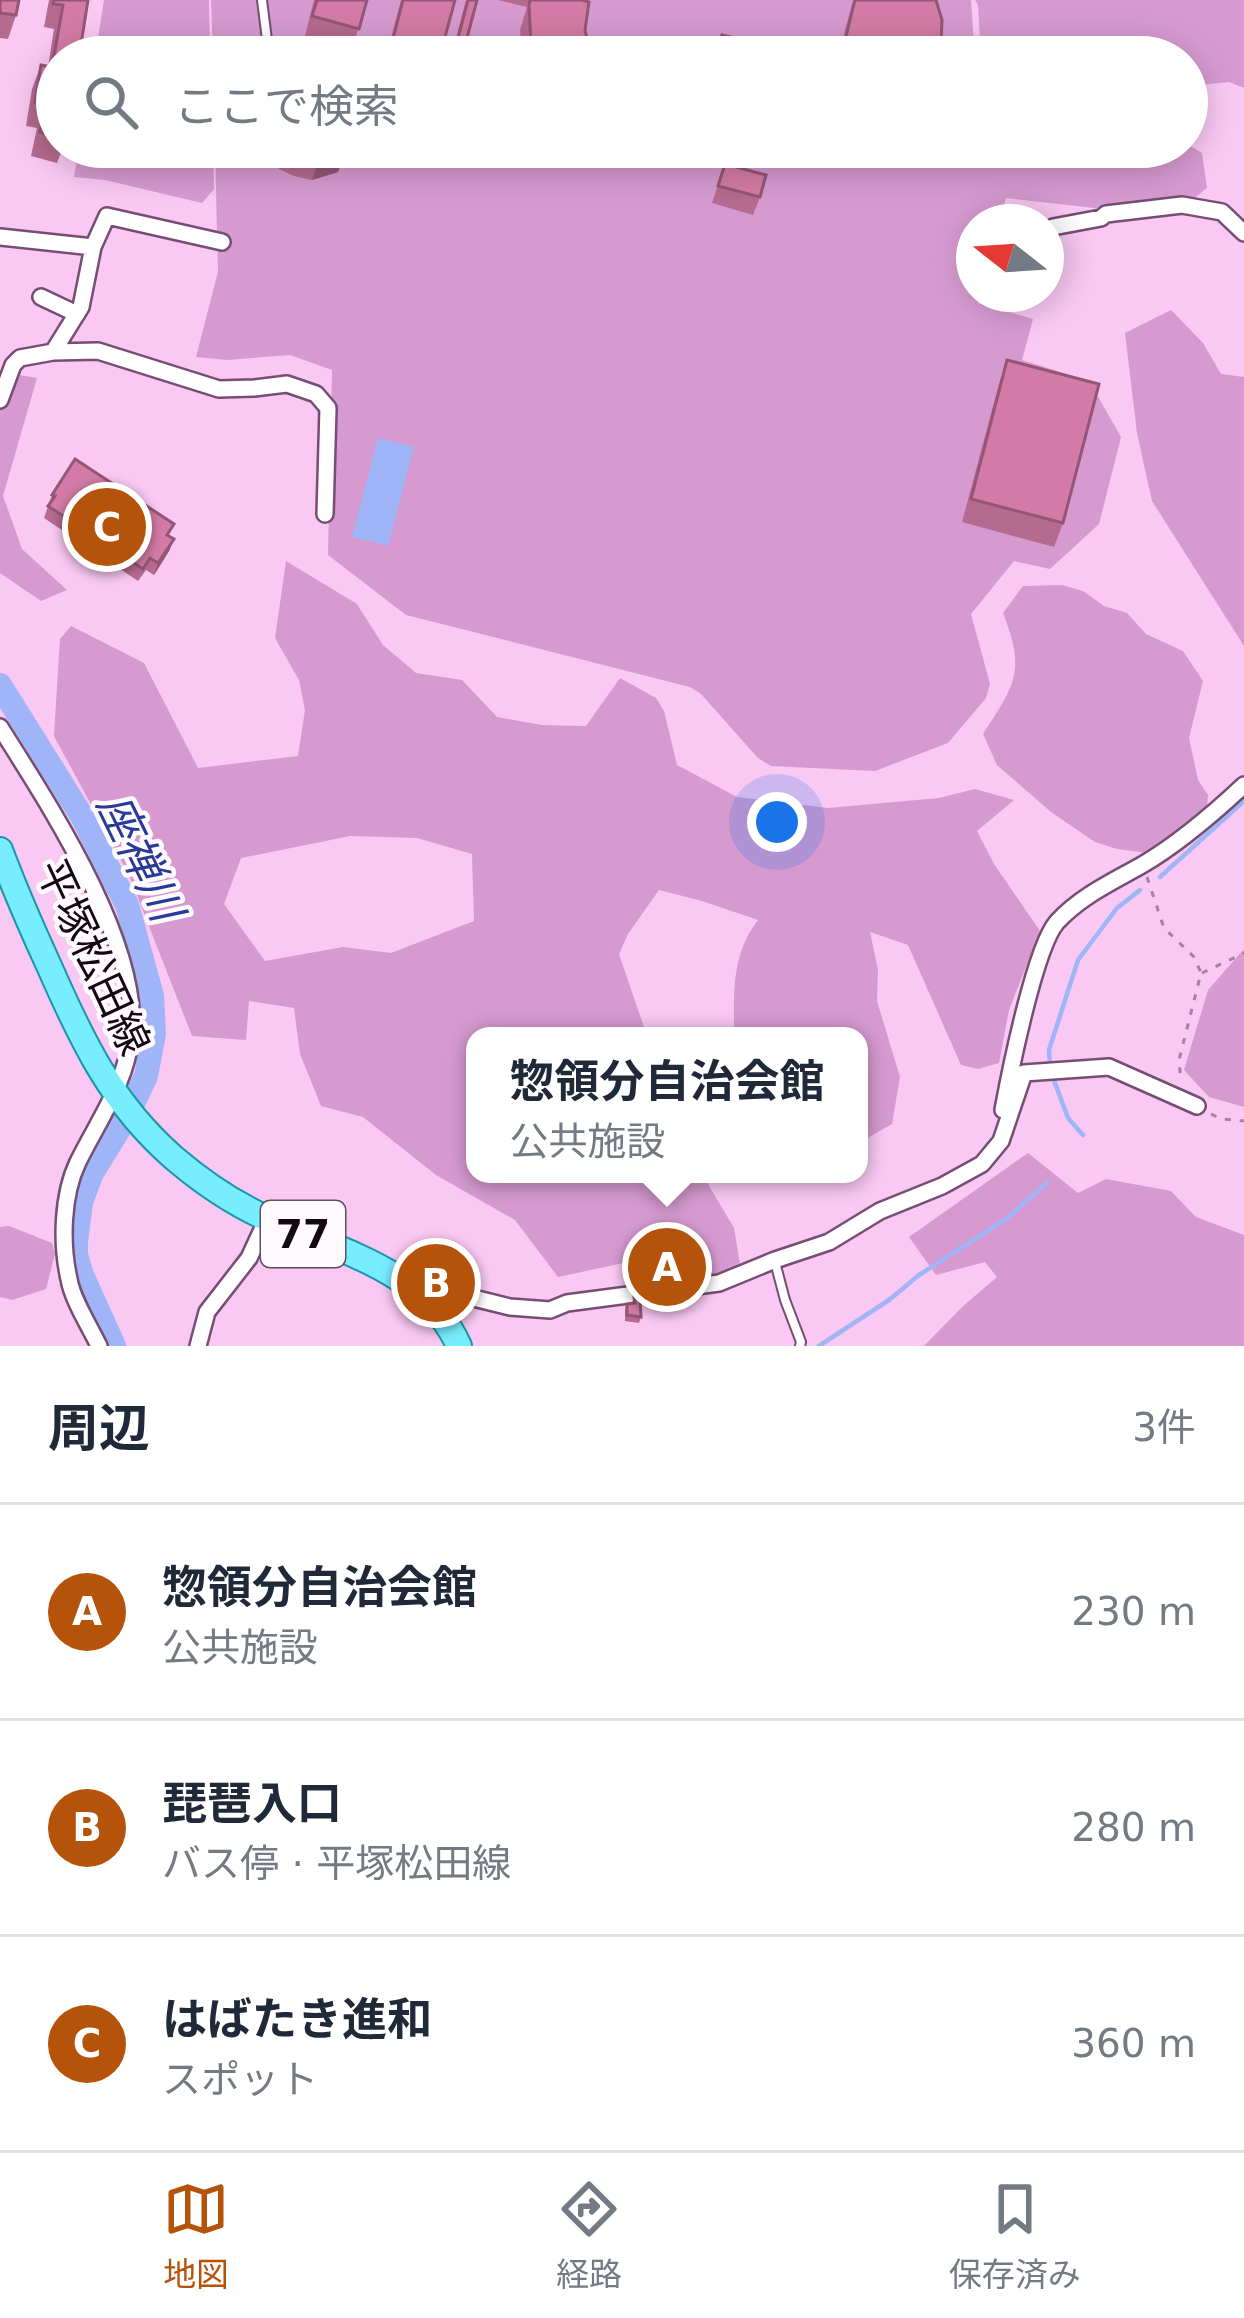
<!DOCTYPE html>
<html lang="ja">
<meta charset="utf-8">
<style>
:root{--surface:#fff;--page:#f2f2f3;--text:#1f2937;--muted:#747a83;--line:#e0e1e3;--accent:#b45309}
body{margin:0;font-family:"DejaVu Sans","Noto Sans JP",sans-serif;background:var(--page);color:var(--text)}
.compass{position:absolute;left:956px;top:204px;width:108px;height:108px;border-radius:50%;background:var(--surface);box-shadow:0 6px 30px #0003;rotate:287deg}
.you{position:absolute;left:777px;top:822px;width:42px;height:42px;margin:-30px;border:9px solid #fff;border-radius:50%;background:#1a73e8;box-shadow:0 0 0 18px #1a73e833}
.badge{display:grid;place-items:center;width:78px;height:78px;border-radius:50%;background:var(--accent);color:#fff;font-size:39px;font-weight:700}
.pin{position:absolute;translate:-50% -50%;border:6px solid #fff;box-shadow:0 3px 12px #0006}
.popup{position:absolute;left:466px;top:1027px;width:402px;height:156px;box-sizing:border-box;display:grid;place-content:center;border-radius:24px;background:var(--surface);filter:drop-shadow(0 3px 9px #0005);font-size:39px;white-space:nowrap;color:var(--muted)}
.popup b{font-size:45px;color:var(--text)}
.popup::after{content:'';position:absolute;left:50%;top:100%;margin-left:-24px;border:24px solid transparent;border-top-color:var(--surface)}
.list{margin:0;padding:0;list-style:none}
h2{display:flex;justify-content:space-between;align-items:center;height:156px;margin:0;padding:0 48px;font-size:51px}
h2 small{font-size:39px;font-weight:400;color:var(--muted)}
.list li{display:grid;grid-template-columns:78px 1fr auto;gap:36px;align-items:center;box-sizing:border-box;height:216px;padding:0 48px;border-top:3px solid var(--line)}
.list b{display:block;font-size:45px;white-space:nowrap}
.list p{margin:0;font-size:39px;white-space:nowrap;color:var(--muted)}
.list em{font-size:39px;font-style:normal;color:var(--muted)}
.icon{flex:none;width:66px;height:66px;fill:none;stroke:currentColor;stroke-width:2;stroke-linecap:round;stroke-linejoin:round}
.map{position:relative;flex:none;width:1244px;height:1346px;overflow:hidden}
.search{position:absolute;background:var(--surface);box-shadow:0 6px 30px #0003;left:36px;right:36px;top:36px;height:132px;display:flex;align-items:center;gap:30px;box-sizing:border-box;padding:0 42px;border-radius:66px;color:var(--muted);font-size:45px}
.sheet{height:804px;background:var(--surface)}
nav{display:flex;justify-content:space-around;align-items:center;box-sizing:border-box;height:168px;border-top:3px solid var(--line);background:var(--surface);font-size:33px;color:var(--muted)}
nav a{display:grid;justify-items:center;gap:6px}
nav .on{color:var(--accent)}
.map>svg:first-child{display:block}
.green{fill:#d69ad0;fill-rule:evenodd}
.water{fill:#a0b5f7}
.lines{fill:none;stroke-linecap:round;stroke-linejoin:round}
.stream{stroke:#a0b5f7;stroke-width:4.5}
.river{stroke:#a0b5f7;stroke-width:24}
.service-casing{stroke:#764d73;stroke-width:12}
.minor-casing{stroke:#764d73;stroke-width:20}
.primary-casing{stroke:#1b95aa;stroke-width:28}
.path{stroke:#a681a2;stroke-width:3;stroke-dasharray:6 9;stroke-linecap:butt}
.service{stroke:#fff;stroke-width:8}
.minor{stroke:#fff;stroke-width:15}
.primary{stroke:#78edfd;stroke-width:24}
.wall{fill:#b56a8f}
.shaded-wall{fill:#945674}
.building{fill:#d37ba6;stroke:#945674;stroke-width:3}
.labels{text-anchor:middle;dominant-baseline:central;stroke-width:9;stroke-linejoin:round;paint-order:stroke}
.shield{fill:#fffafe;stroke:#5c505b;stroke-width:3}
.shield-label{font-size:39px;font-weight:bold;fill:#160715}
.street-label{font-size:42px;fill:#160715;stroke:#fffafe}
.water-label{font-size:45px;font-style:italic;fill:#293a96;stroke:#fffafe}
</style>
<div class="map">
<svg width="1244" height="1346" viewBox="0 0 1244 1346">
<rect width="100%" height="100%" fill="#f9c8f3"/>
<path class="green" d="M104 0H209L210 57H95Z
M211 0H971L974 44 972 57H213Z
M975 0H1244V88L1229 82 1190 86 1187 93V57H981L978 5Z
M1187 144 1202 153 1207 188 1188 203 1112 210 1006 198 999 222H974V294H980L978 303 1033 319 1022 360 1089 381 1121 437 1099 524 1050 569 1014 561 971 614 990 684 986 698 948 743 875 771 771 766 758 758 701 694 690 687 406 615 328 555 332 370 290 355 227 360 196 357 218 272 215 147H940L936 156 970 166 968 147H1187Z
M79 147H213L214 189 202 203 105 180 74 177Z
M1171 310 1203 343 1221 374 1244 377V646L1152 501 1137 433 1125 333Z
M0 372 37 378 3 496 22 549 67 590 41 601 0 573Z
M286 561 357 604 383 645 416 673 462 680 497 717 542 725 586 726 620 678 656 698 664 711 677 765 737 797 828 808 939 798 975 789 1014 800 977 831 994 864 1040 931 1009 1010 999 1063 978 1069 961 1065 908 945 870 932 878 970 877 1001 900 1077 892 1124 859 1143V1036H734C734 993 731 955 758 920L702 901 659 890 628 934 619 954 647 1036H475V1174H702L734 1228 742 1276 650 1284 628 1262 558 1277 515 1220 436 1175 363 1117 321 1106 300 1054 294 1008 249 1001 246 1040 192 1036 129 875 54 736 60 639 71 626 144 663 198 768 298 756 305 710 299 680 275 638ZM350 836 417 838 472 854 474 921 391 953 343 947 265 961 224 904 241 858Z
M1062 585 1083 591 1104 606 1127 613 1146 634 1183 651 1203 681 1189 738 1198 780 1208 795 1206 817 1155 854 1117 849 1095 842 1051 812 997 765 983 734C1015 685 1026 671 1003 613L1023 586Z
M1244 949V1107L1209 1097 1184 1070 1208 990Z
M1028 1153 1078 1193 1106 1179 1171 1191 1196 1217 1244 1235V1346H924L962 1307 997 1277 985 1262 936 1275 909 1237Z
M9 1226 52 1243 55 1254 46 1289 12 1300 0 1297V1227Z"/>
<path class="water" d="M378 438 414 447 388 546 352 537Z"/>
<g class="lines">
<path class="stream" d="M1160 877 1244 801
M1050 1065 1049 1050 1078 960 1117 908 1140 890
M1052 1075 1068 1118 1083 1135
M819 1346 889 1300 919 1275 1006 1219 1047 1183"/>
<path class="river" d="M0 685 83 818 127 905 152 996 154 1034 146 1076 126 1118 92 1173 81 1202 76 1242V1255L82 1275 114 1346"/>
<defs>
<path id="service" d="M262 0 268 48
M775 1262 785 1300 801 1342 800 1346"/>
<path id="minor" d="M0 237 93 247
M1046 244 1053 227 1101 218 1106 214 1182 205 1222 212 1244 233
M41 297 77 314
M53 352 81 307 93 247 107 216 222 242
M0 400 13 365 20 358 53 352 98 351 219 389 254 388 287 384 316 394 328 408 325 514
M0 727C49 805 140 942 131 1035 127 1082 98 1121 78 1162 62 1195 61 1244 69 1279 72 1299 90 1327 99 1346
M1003 1110C1010 1072 1035 947 1057 922 1081 896 1112 882 1142 865 1178 844 1213 814 1244 785
M423 1297 441 1290 510 1307 550 1310 567 1303 719 1283 775 1260 829 1242 880 1211 942 1186 982 1164 1001 1141 1024 1073 1109 1067 1197 1106
M198 1346 207 1312 249 1258 267 1219"/>
<path id="primary" d="M0 850C15 890 32 929 50 968 82 1041 112 1104 174 1158 202 1182 233 1203 266 1218 335 1250 425 1269 459 1346"/>
</defs>
<use href="#service" class="service-casing"/>
<use href="#minor" class="minor-casing"/>
<use href="#primary" class="primary-casing"/>
<path class="path" d="M1147 877 1164 928 1194 957 1201 973 1179 1060 1181 1081
M1202 973 1244 953
M1211 1114 1221 1119 1244 1121"/>
<use href="#service" class="service"/>
<use href="#minor" class="minor"/>
<use href="#primary" class="primary"/>
</g>
<path class="wall" d="M0 0 16 15 8 39 0 38Z
M49 0H88L57 57V147H63L57 163 31 156 37 128 26 126 32 89 41 65 48 67 54 29 44 27Z
M314 0H367L351 52 304 40Z
M401 0H455L439 57H386Z
M466 0H477L462 57H451Z
M498 0H582L585 30 590 52 595 57H522L520 30 527 7Z
M853 0H936L938 57H838Z
M265 147H347L338 172 312 180 294 176 279 169 267 155Z
M392 147H431L428 156Z
M583 147H713L677 164 635 165 595 155Z
M725 164 760 197 753 215 712 203Z
M1007 360 1063 523 1054 547 962 522 999 384Z
M52 495 170 536 174 539 169 551 154 575 146 570 138 581 44 518Z
M660 1246 682 1264 678 1276 657 1277 656 1258Z
M634 1297 641 1317 639 1323 625 1321V1310L627 1304 632 1303Z"/>
<path class="shaded-wall" d="M642 147H713L677 164 635 165Z
M347 148 338 172 312 180 320 156Z
M174 539 169 551 154 575 158 563Z
M682 1264 678 1276 657 1277 662 1265Z"/>
<path class="building" d="M0 0H19L16 15 0 13Z
M54 0H88L79 57H57V137L40 132 45 104 35 102 41 65 52 67 63 5 53 4Z
M317 0H367L359 29 312 16Z
M403 0H455L441 52 393 39Z
M468 0H477L462 57H453Z
M530 0H582L589 2 585 30 590 52 595 57H536L531 44 529 6Z
M855 0H936L942 20 941 44 938 57H841Z
M722 35 779 48 776 57H712Z
M320 49 322 57H294L295 56Z
M292 147H347V148L320 156 302 152Z
M725 164 766 175 760 197 718 186Z
M1007 360 1099 384 1063 523 971 499Z
M75 459 174 524 167 535 174 539 158 563 150 558 143 569 48 506 55 496 52 495Z
M681 1244 682 1264 662 1265 660 1246Z
M634 1297H640L641 1317 627 1315V1304L635 1303Z"/>
<g class="labels">
<rect class="shield" x="261" y="1201" width="84" height="66" rx="9"/>
<g class="shield-label">
<text x="303" y="1234">77</text>
</g>
<g class="street-label">
<text transform="translate(93 957) rotate(65)">平塚松田線</text>
</g>
<g class="water-label">
<text transform="translate(140 857) rotate(64)">座禅川</text>
</g>
</g>
</svg>
<svg class="compass" viewBox="-18 -18 36 36"><path d="M0-13l5 13h-10z" fill="#e53935"/><path d="M0 13l5-13h-10z" fill="#747a83"/></svg>
<div class="you"></div>
<div class="pin badge" style="left:667px;top:1267px">A</div>
<div class="popup"><b>惣領分自治会館</b>公共施設</div>
<div class="pin badge" style="left:436px;top:1283px">B</div>
<div class="pin badge" style="left:107px;top:527px">C</div>
<div class="search"><svg class="icon" aria-label="search" viewBox="0 0 24 24"><circle cx="10" cy="10" r="6"/><path d="M15 15l6 6"/></svg>ここで検索</div>
</div>
<section class="sheet">
<h2>周辺<small>3件</small></h2>
<ul class="list">
<li><span class="badge">A</span><div><b>惣領分自治会館</b><p>公共施設</p></div><em>230 m</em></li>
<li><span class="badge">B</span><div><b>琵琶入口</b><p>バス停 · 平塚松田線</p></div><em>280 m</em></li>
<li><span class="badge">C</span><div><b>はばたき進和</b><p>スポット</p></div><em>360 m</em></li>
</ul>
</section>
<nav>
<a class="on"><svg class="icon" aria-label="map" viewBox="0 0 24 24"><path d="M3 6l6-2 6 2 6-2v14l-6 2-6-2-6 2zM9 4v14M15 6v14"/></svg>地図</a>
<a><svg class="icon" aria-label="directions" viewBox="0 0 24 24"><path d="M12 3l9 9-9 9-9-9zM9 14v-3h6M13 9l2 2-2 2"/></svg>経路</a>
<a><svg class="icon" aria-label="saved" viewBox="0 0 24 24"><path d="M7 4h10v16l-5-4-5 4z"/></svg>保存済み</a>
</nav>
